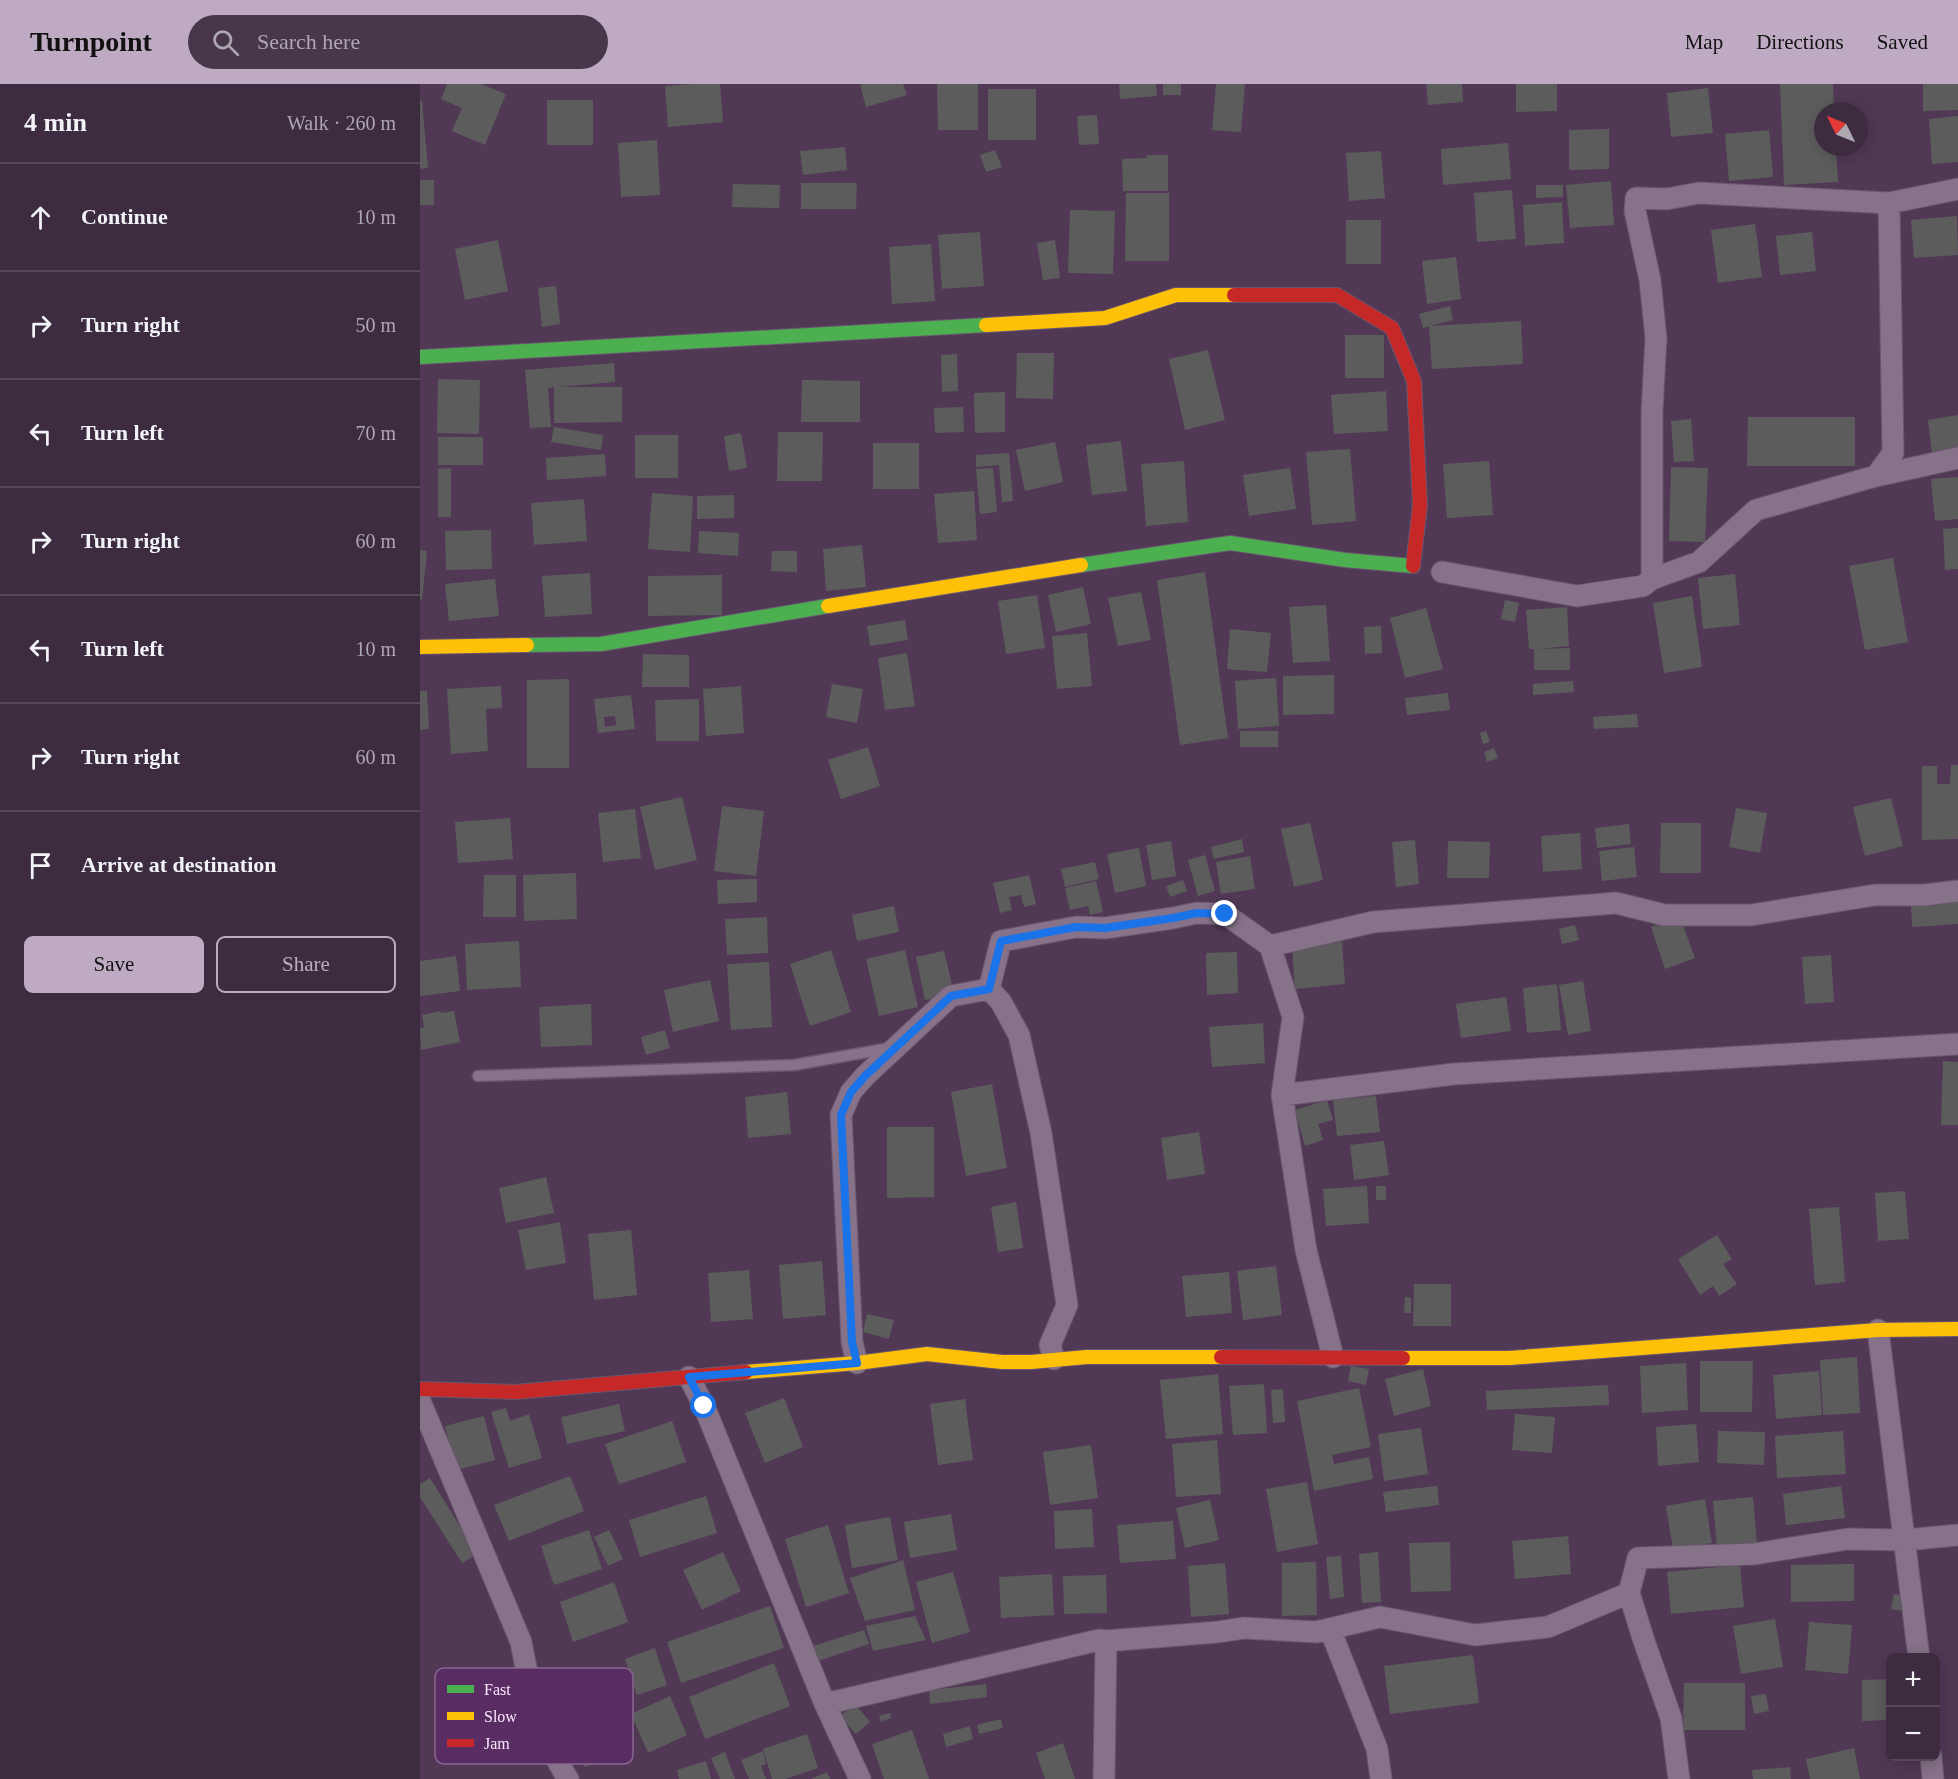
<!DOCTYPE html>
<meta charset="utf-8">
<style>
:root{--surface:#3d2b40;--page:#48374b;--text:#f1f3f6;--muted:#ada7b1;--line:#564759;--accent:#beabc3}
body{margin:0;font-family:"Times New Roman",serif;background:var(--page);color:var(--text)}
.controls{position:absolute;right:18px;bottom:18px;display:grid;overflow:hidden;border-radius:9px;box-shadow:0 3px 15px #0003}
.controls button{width:54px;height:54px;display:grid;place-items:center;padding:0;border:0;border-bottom:2px solid var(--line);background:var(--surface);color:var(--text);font:30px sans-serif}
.compass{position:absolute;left:1394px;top:18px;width:54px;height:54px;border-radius:50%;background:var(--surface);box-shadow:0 3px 15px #0003;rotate:313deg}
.stop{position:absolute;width:18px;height:18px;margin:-14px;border:4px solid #1a73e8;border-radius:50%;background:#fff}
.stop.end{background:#1a73e8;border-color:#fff;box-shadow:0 2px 6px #0008}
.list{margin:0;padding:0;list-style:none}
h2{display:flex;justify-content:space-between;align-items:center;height:78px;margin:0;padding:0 24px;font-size:26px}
h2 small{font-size:20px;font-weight:400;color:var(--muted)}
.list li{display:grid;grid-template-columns:39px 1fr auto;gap:18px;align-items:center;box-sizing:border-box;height:108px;padding:0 24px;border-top:2px solid var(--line)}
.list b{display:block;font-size:22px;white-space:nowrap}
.list em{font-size:20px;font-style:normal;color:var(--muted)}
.actions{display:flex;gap:12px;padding:18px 24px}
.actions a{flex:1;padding:14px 0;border:2px solid var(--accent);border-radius:9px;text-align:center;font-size:21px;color:var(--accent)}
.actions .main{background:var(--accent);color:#111}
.icon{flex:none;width:33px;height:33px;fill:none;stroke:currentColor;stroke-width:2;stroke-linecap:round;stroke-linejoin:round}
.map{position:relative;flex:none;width:1538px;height:1695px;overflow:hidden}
header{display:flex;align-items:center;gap:36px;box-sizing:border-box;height:84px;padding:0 30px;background:var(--accent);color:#111}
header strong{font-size:28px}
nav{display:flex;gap:33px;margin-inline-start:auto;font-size:21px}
.search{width:420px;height:54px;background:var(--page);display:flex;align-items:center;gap:15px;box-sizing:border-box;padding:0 21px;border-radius:33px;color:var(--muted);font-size:22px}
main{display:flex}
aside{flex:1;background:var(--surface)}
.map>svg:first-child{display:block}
.building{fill:#5c5c5c;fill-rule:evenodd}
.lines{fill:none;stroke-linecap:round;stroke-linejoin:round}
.lane-casing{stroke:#69566d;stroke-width:13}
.street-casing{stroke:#69566d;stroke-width:23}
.fast-casing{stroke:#69566d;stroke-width:16}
.slow-casing{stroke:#69566d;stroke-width:16}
.jam-casing{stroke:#69566d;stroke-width:16}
.lane{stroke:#867289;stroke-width:10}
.street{stroke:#867289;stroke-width:21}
.fast{stroke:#4caf50;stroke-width:14}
.slow{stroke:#ffc107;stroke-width:14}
.jam{stroke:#c62828;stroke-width:14}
.route{stroke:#1a73e8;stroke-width:8}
.key{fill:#592c63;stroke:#896591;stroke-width:1.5}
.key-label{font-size:16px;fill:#f9e9fd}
</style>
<header>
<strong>Turnpoint</strong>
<div class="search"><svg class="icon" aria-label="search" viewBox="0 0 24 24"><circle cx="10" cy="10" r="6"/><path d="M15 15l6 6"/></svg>Search here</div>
<nav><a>Map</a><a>Directions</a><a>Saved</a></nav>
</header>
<main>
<aside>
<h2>4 min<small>Walk · 260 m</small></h2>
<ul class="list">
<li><svg class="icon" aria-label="ahead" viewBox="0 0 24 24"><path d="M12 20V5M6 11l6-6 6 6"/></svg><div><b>Continue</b></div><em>10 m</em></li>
<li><svg class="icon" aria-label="right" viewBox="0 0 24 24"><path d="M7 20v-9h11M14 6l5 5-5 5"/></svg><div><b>Turn right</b></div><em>50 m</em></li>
<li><svg class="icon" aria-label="left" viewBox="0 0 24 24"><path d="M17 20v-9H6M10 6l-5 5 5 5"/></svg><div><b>Turn left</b></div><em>70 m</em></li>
<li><svg class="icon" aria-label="right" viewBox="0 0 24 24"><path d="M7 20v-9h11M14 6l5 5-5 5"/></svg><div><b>Turn right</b></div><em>60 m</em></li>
<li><svg class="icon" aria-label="left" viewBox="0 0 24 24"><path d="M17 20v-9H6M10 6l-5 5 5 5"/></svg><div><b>Turn left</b></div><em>10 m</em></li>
<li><svg class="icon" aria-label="right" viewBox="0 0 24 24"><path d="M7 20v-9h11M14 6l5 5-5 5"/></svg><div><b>Turn right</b></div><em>60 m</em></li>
<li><svg class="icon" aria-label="arrive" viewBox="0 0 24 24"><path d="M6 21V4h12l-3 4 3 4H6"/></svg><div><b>Arrive at destination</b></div></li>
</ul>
<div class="actions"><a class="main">Save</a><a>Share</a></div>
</aside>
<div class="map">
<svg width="1538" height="1695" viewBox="0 0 1538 1695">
<rect width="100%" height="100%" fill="#513956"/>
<path class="building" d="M27 0H61L86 10 65 61 32 47 42 24 21 15Z
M271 0H300L303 38 248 43 245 2Z
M445 0H483L487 11 446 23 440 1Z
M517 0H558V46H518Z
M699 0H736L737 12 700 15Z
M743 0H761V11H743Z
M796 0H825L821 48 792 46Z
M1006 0H1042L1043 18 1008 21Z
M1096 0H1137V27L1096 28Z
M1360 0H1413L1414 27H1403V63H1416L1418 98 1364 101Z
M1503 0H1538V26L1503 27Z
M1288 4 1293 49 1251 53 1247 9Z
M568 5H616V56H568Z
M127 16H173V61H127Z
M0 17H2L8 84 0 85Z
M677 31 679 60 659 61 657 32Z
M1538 32V78L1512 80 1509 35Z
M1189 45V85L1149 86V46Z
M1349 46 1353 93 1309 97 1305 50Z
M237 56 240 111 201 113 198 59Z
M1088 59 1091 95 1023 101 1021 65Z
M425 63 427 86 383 91 380 67Z
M575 66 582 83 566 88 560 71Z
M961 67 965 114 929 117 926 69Z
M727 71H748V107H703L702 75 726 74Z
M0 96H14V121H0Z
M1191 97 1194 141 1150 144 1146 101Z
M381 99H437L436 125H381Z
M313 100 360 101 359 124 312 123Z
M1116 101H1143V113L1116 114Z
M1092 106 1096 155 1057 158 1054 109Z
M706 109H749V177H705Z
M1142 118 1144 159 1105 162 1103 121Z
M650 126 695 127 693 190 648 189Z
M1537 132 1538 171 1494 174 1491 136Z
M926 136H961V180H926Z
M1335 140 1342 193 1298 199 1291 146Z
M560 148 564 202 522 205 518 151Z
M1392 148 1396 187 1360 191 1356 152Z
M78 156 88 207 45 216 35 165Z
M635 156 640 194 623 196 617 159Z
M511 160 515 217 472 220 469 163Z
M1036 173 1041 215 1007 220 1002 177Z
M136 202 140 240 122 243 118 204Z
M1030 222 1033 236 1003 244 999 230Z
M1101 237 1103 280 1012 285 1009 242Z
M925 251H964V294H925Z
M788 266 805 336 765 346 749 275Z
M597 269H634L633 315 596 314Z
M537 270 538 307 522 308 521 271Z
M194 279 195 298 139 303H202V338L134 339V303L128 304 131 343 110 344 105 286Z
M18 295 60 296 59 350 17 349Z
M382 296 440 297V338H381Z
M966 307 968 347 914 350 911 311Z
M585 308V348L555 349 554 309Z
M543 323 544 348 515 349 514 324Z
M1538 331V366L1512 369 1508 336Z
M1328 333H1435V382H1327Z
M1271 335 1274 377 1254 378 1251 337Z
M134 343 183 351 181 366 131 358Z
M358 348H403L402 397H357Z
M321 349 327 384 309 387 304 352Z
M215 351H258V394H215Z
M18 353H63V381H18Z
M701 357 707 407 672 411 666 361Z
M635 358 643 398 605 407 596 366Z
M453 359H499V405H453Z
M930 365 936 437 892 441 886 368Z
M589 369 593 417 582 418 579 381 556 383V371Z
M185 370 186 392 127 396 126 374Z
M764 377 768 438 726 442 721 380Z
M1069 377 1073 431 1027 434 1023 380Z
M1251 383 1288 384 1285 458 1249 457Z
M31 384V433H18V385Z
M573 384 577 428 560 430 556 385Z
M870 384 876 425 829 432 823 391Z
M1538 393V435L1515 437 1511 395Z
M554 407 557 456 518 459 514 410Z
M232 409 273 412 270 468 228 465Z
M314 411V434L277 435V412Z
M164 415 167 457 114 461 111 419Z
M1538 444V485L1525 486 1523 445Z
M71 446 72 485 26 486 25 447Z
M279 447 319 449 318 472 278 469Z
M442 461 446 503 406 507 403 465Z
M0 466 7 467 2 516 0 515Z
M352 467H377V488L351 487Z
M1473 474 1488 558 1445 566 1429 482Z
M785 488 808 654 760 661 737 496Z
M170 489 172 530 125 533 122 492Z
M1315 490 1320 541 1283 545 1278 494Z
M302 491V531L228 532V492Z
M75 495 79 532 29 537 25 500Z
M663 503 671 540 636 548 628 511Z
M721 508 731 556 698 562 688 514Z
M617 511 625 564 586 570 578 517Z
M1272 512 1282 583 1244 589 1233 519Z
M1085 516 1099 519 1095 538 1081 535Z
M906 521 910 577 873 579 869 523Z
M1147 523 1149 562 1117 565 1150 564V586H1114V565H1109L1106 526Z
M1006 524 1023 585 985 594 970 534Z
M485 536 488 556 450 562 447 542Z
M961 542 962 569 945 570 944 543Z
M810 545 851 549 847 588 807 585Z
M667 549 672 602 637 605 632 552Z
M487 569 495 622 465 626 458 574Z
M223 570 269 571V603H222Z
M914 591V630L863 631V592Z
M856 594 859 642 818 645 815 597Z
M149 595V684H107V596Z
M1153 597 1154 608 1113 611V600Z
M412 600 443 605 437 639 406 633Z
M81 602 82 624 66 625 68 667 31 670 27 605Z
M321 602 324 649 286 652 283 605Z
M0 607H7L9 645 0 646Z
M1028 609 1030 626 987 631 985 614Z
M211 611 215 645 178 649 174 615ZM195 632 196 641 185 643 184 633Z
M279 615V657H236L235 616Z
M1217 630 1218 643 1174 645 1173 633Z
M820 647H858V663H820Z
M1066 647 1070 658 1063 660 1060 649Z
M448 663 460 702 421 715 408 676Z
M1074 664 1078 674 1067 678 1064 668Z
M1531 681H1538V755L1502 756V682H1517V700H1530Z
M262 713 277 776 235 786 220 723Z
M1471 714 1483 762 1445 772 1433 723Z
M302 722 344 727 336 792 294 787Z
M1316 724 1347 729 1340 769 1309 763Z
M215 725 221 774 183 778 178 729Z
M90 734 93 775 38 779 35 738Z
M890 739 903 796 874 803 861 745Z
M1241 739H1281V789H1240Z
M1209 740 1211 760 1177 764 1175 744Z
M1160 749 1162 785 1123 788 1121 752Z
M822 755 824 768 794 775 791 763Z
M995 756 999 800 976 803 972 758Z
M751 757 756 792 732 796 726 761Z
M1028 757 1070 758 1069 794H1027Z
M1214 763 1217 793 1182 797 1179 767Z
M719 764 726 802 695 809 687 770Z
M785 771 795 807 778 812 768 776Z
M830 772 835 805 801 810 796 778Z
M675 778 679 795 645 803 641 785Z
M156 789 157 835 104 837 103 791Z
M64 791H96V833H63Z
M609 791 616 820 604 823 601 811 589 813 592 826 580 829 573 799Z
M337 795V818L298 820 297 796Z
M763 796 767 807 750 813 746 802Z
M676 797 683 828 670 831 668 822 650 826 645 804Z
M1538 817V840L1492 843 1491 820Z
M474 822 479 848 437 857 432 831Z
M347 833 348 869 307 871 305 835Z
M1260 833 1275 874 1245 885 1231 843Z
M1155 841 1159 856 1142 860 1139 845Z
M99 857 101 903 47 906 45 860Z
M922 858 925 900 875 905 872 862Z
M411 866 431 928 390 942 370 880Z
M485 866 498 923 459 932 446 875Z
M524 867 534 909 505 916 496 873Z
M817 868 818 909 787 911 786 869Z
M1411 871 1414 918 1385 920 1382 873Z
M36 872 40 907 0 912V877Z
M349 878 352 943 311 946 307 880Z
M290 896 299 937 253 948 244 906Z
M1163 897 1171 947 1148 951 1139 901Z
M1137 900 1141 946 1107 949 1103 904Z
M1086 913 1091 947 1041 954 1036 920Z
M171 920 172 961 121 963 119 923Z
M20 927 21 929 34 927 40 958 1 966 0 944 4 943 2 931Z
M843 939 845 979 792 983 789 943Z
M245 946 250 964 226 971 221 953Z
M1523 977 1538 978V1041H1521Z
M572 1000 587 1084 546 1092 531 1008Z
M367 1008 371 1050 328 1054 325 1013Z
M956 1012 960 1048 917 1052 913 1016Z
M907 1016 913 1036 898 1040 903 1056 885 1062 875 1026Z
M467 1043H514V1113L467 1114Z
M779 1048 785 1090 747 1096 741 1054Z
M964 1057 969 1091 934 1096 930 1061Z
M126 1093 134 1129 86 1139 79 1104Z
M947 1102 949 1139 906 1142 903 1105Z
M956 1102H966V1116H956Z
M1485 1107 1489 1155 1458 1157 1455 1109Z
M596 1118 603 1164 578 1168 571 1123Z
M1419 1123 1425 1198 1395 1201 1389 1125Z
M140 1138 146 1179 106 1186 98 1146Z
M211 1146 217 1211 174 1216 168 1150Z
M1297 1151 1312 1175 1303 1180 1317 1200 1299 1212 1293 1202 1280 1211 1258 1175Z
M402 1177 406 1231 363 1235 359 1181Z
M856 1182 862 1231 823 1236 817 1187Z
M329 1186 333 1235 291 1238 288 1189Z
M809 1188 812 1229 766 1233 762 1192Z
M994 1200H1031V1242H993Z
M985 1213 991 1214V1229H984Z
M447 1230 474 1236 469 1255 443 1248Z
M1437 1273 1440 1329 1403 1331 1400 1276Z
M1280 1277H1333L1332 1328H1280Z
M1266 1279 1268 1326 1222 1329 1220 1282Z
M931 1282 949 1285 946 1301 928 1297Z
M1003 1285 1011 1322 974 1332 965 1295Z
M1399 1287 1402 1331 1356 1335 1353 1291Z
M798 1290 803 1350 746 1355 740 1296Z
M844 1300 847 1349 813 1351 809 1302Z
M1188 1301 1189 1321 1067 1326 1066 1307Z
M939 1304 951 1363 912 1371 914 1380 949 1373 953 1395 894 1407 877 1317Z
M863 1305 865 1338 853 1339 851 1306Z
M364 1314 383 1363 345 1379 325 1329Z
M545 1315 553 1376 518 1381 510 1320Z
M199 1320 205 1347 147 1360 141 1333Z
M86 1324 90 1337 109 1330 122 1374 89 1384 71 1328Z
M1095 1330 1135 1333 1132 1369 1092 1366Z
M64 1332 75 1376 36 1386 25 1342Z
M252 1337 266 1378 199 1400 185 1360Z
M1276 1340 1279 1378 1238 1382 1236 1343Z
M1001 1344 1008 1390 964 1397 958 1350Z
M1298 1347 1345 1348 1344 1381 1297 1379Z
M1423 1347 1426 1390 1357 1394 1355 1352Z
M797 1356 801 1410 756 1413 752 1360Z
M671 1361 678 1414 630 1421 623 1368Z
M150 1392 164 1427 89 1457 74 1421Z
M10 1394 57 1470 42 1479 0 1413V1400Z
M887 1398 898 1460 857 1468 846 1405Z
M1017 1402 1019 1421 966 1428 963 1408Z
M1421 1402 1425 1434 1366 1441 1363 1410Z
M286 1412 297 1449 220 1473 209 1436Z
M1333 1413 1337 1461 1297 1464 1293 1417Z
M1285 1415 1292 1459 1253 1465 1246 1422Z
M790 1416 799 1456 765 1464 756 1424Z
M672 1425 674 1463 635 1465 634 1427Z
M531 1430 537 1466 490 1474 484 1438Z
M470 1433 478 1476 432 1484 425 1441Z
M753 1437 756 1475 700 1479 697 1441Z
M408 1441 429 1509 386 1523 365 1455Z
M169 1446 182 1485 134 1501 121 1462Z
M189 1446 203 1475 188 1482 174 1453Z
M1148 1452 1151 1490 1095 1495 1092 1457Z
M1030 1458 1031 1507 991 1508 989 1459Z
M303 1468 321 1507 282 1526 263 1486Z
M958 1468 961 1518 942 1519 939 1470Z
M921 1472 924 1513 910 1515 906 1473Z
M483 1476 495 1526 445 1537 430 1494Z
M896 1478 897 1531 862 1532V1479Z
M805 1479 809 1530 771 1533 768 1482Z
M1434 1480V1517L1371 1518V1481Z
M1320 1481 1324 1523 1251 1530 1247 1488Z
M533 1488 550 1548 512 1559 496 1498Z
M632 1490 634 1531 581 1534 579 1493Z
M686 1491 687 1529 644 1530 643 1492Z
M194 1498 208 1538 153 1558 140 1518Z
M1474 1510 1491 1513 1489 1528 1471 1525Z
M350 1522 364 1564 261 1599 247 1558Z
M495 1532 506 1556 453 1567 446 1542Z
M1355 1535 1363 1583 1321 1590 1313 1542Z
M1389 1538 1432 1541 1428 1590 1385 1586Z
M444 1546 449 1560 398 1577 393 1562Z
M235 1564 247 1601 217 1611 205 1575Z
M1053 1571 1059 1619 970 1630 964 1582Z
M354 1579 370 1622 285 1655 269 1613Z
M1470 1595V1636L1442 1637V1596Z
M1264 1599H1325V1646H1263Z
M566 1600 567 1613 510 1620 509 1606Z
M1346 1610 1349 1627 1334 1630 1331 1612Z
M250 1612 267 1651 228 1669 211 1630Z
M435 1620 450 1638 436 1650 420 1632Z
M470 1629 471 1634 461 1638 459 1632Z
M196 1633 208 1668 164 1683 152 1647Z
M581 1635 583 1644 559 1650 557 1641Z
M550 1642 553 1655 526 1663 523 1650Z
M492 1646 509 1695H464L452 1660Z
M387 1650 398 1684 365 1695H352L343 1665Z
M643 1659 655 1695H625L616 1669Z
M1434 1664 1440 1695H1390L1386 1675Z
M343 1667 346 1680 341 1682 346 1695H329L321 1676Z
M305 1668 315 1695H300L291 1674Z
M286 1677 291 1695H259L257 1686Z
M1370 1683 1371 1695H1333L1332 1686Z
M407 1688 410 1695H391Z"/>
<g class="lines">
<defs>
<path id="lane" d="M58 992 374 981 470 964"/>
<path id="street" d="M1469 119 1473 369 1456 392 1538 374
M1022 488 1157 512 1223 502 1232 495 1279 478 1336 426 1456 392
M1232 495V327L1236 254 1230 196 1215 127 1216 114 1247 115 1279 109 1469 119 1538 105
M850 862 953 838 1196 819 1245 831H1331L1455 811H1504L1538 807
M569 905 581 918 599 951 621 1049 647 1221 630 1261 634 1275
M862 1011 1034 990 1538 960
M1458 1246 1499 1574
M437 1279 432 1258 421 1031 431 1008 445 992 531 912 569 905 581 857 656 843 685 844 753 834 777 829 805 830 850 862 873 933 862 1011 886 1166 913 1273
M269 1293 284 1322 405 1620 440 1695
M0 1317 101 1558C108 1599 125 1660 148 1695
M1209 1509 1224 1557 1251 1634 1259 1695
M910 1545 957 1665 961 1695
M405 1620 679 1556 686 1557
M1511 1672 1513 1695
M684 1695 686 1557 798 1548 824 1544 896 1548 960 1533 1055 1551 1128 1543 1209 1509 1218 1474 1334 1470 1428 1455 1485 1456 1538 1451"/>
<path id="fast" d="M0 273 566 241
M661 481 810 459 925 476 993 482
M107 561 181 560 408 522"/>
<path id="slow" d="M566 241 685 234 756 211H814
M408 522 661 481
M0 563 107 561
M983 1274H1089L1458 1246 1538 1245
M326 1288 437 1279 507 1270 582 1278H611L667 1273H801"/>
<path id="jam" d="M814 211H917L972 244 994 297 1000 421 993 482
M801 1273 983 1274
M0 1305 95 1308 326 1288"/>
</defs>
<use href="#lane" class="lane-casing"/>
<use href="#street" class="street-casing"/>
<use href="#fast" class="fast-casing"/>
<use href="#slow" class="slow-casing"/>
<use href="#jam" class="jam-casing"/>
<use href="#lane" class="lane"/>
<use href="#street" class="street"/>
<use href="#fast" class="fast"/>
<use href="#slow" class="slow"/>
<use href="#jam" class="jam"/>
</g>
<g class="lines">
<path class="route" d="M284 1322 269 1293 437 1279 432 1258 421 1031 431 1008 445 992 531 912 569 905 581 857 656 843 685 844 753 834 777 829 805 830"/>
</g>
<rect x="15" y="1584" width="198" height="96" rx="9" class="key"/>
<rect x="27" y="1601" width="27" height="8" fill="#4caf50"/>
<rect x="27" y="1628" width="27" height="8" fill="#ffc107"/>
<rect x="27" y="1655" width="27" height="8" fill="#c62828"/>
<g class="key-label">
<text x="64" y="1611">Fast</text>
<text x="64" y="1638">Slow</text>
<text x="64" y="1665">Jam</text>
</g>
</svg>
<div class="controls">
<button>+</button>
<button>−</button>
</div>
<svg class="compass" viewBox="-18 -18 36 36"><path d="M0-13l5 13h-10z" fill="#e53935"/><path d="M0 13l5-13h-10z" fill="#ada7b1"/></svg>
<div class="stop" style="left:284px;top:1322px"></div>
<div class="stop end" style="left:805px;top:830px"></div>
</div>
</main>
